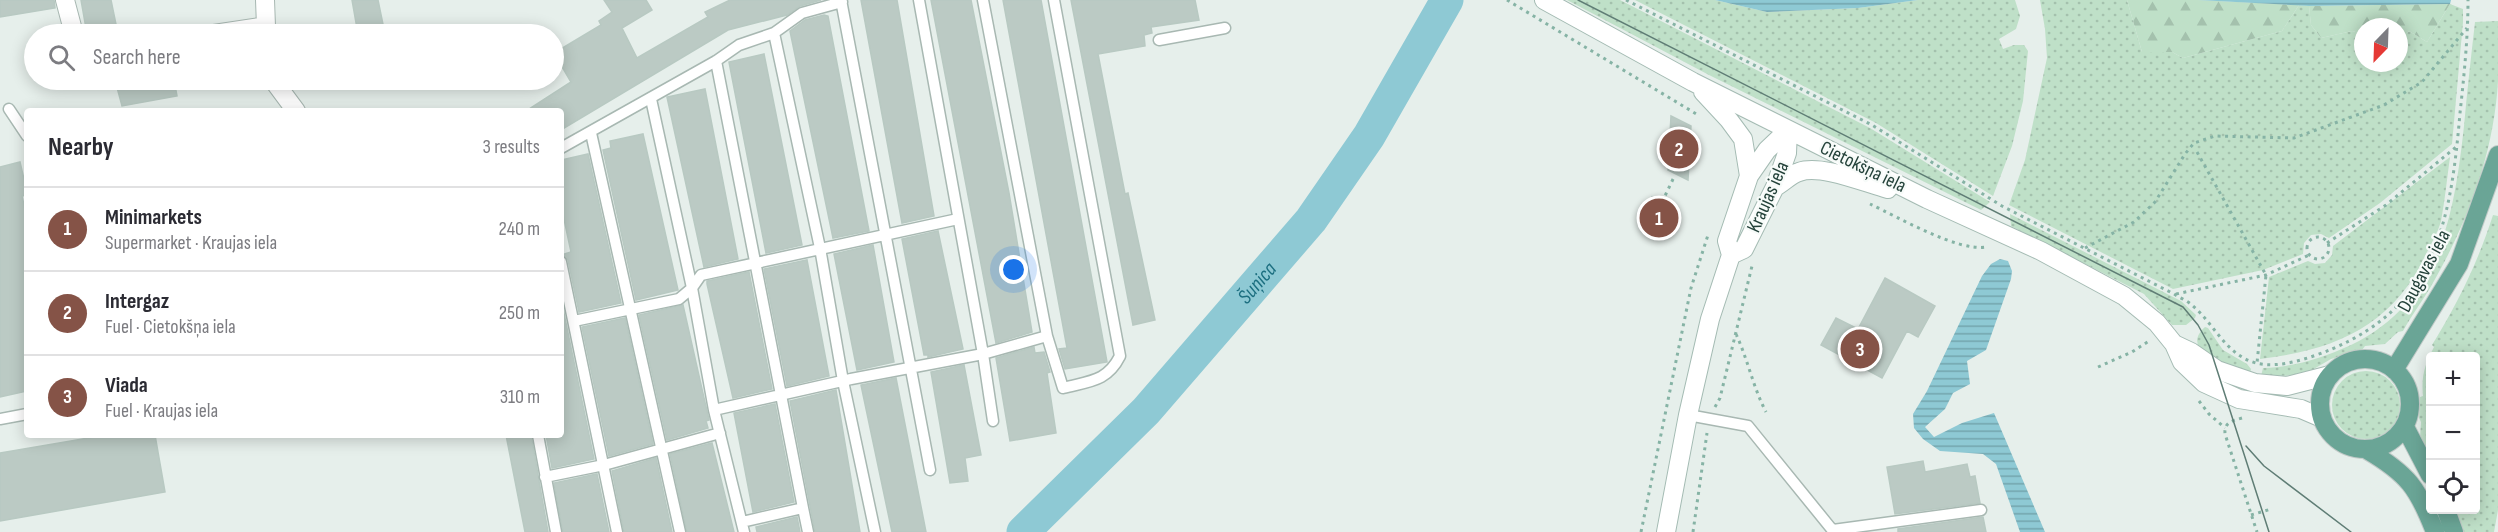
<!DOCTYPE html>
<meta charset="utf-8">
<style>
:root{--surface:#fff;--page:#f2f2f3;--text:#2b2b33;--muted:#7c7c81;--line:#e1e1e2;--accent:#855347}
body{margin:0;font-family:"Sofia Sans Condensed",sans-serif;background:var(--page);color:var(--text)}
.controls{position:absolute;right:18px;bottom:18px;display:grid;overflow:hidden;border-radius:6px;box-shadow:0 3px 15px #0003}
.controls button{width:54px;height:54px;display:grid;place-items:center;padding:0;border:0;border-bottom:2px solid var(--line);background:var(--surface);color:var(--text);font:30px sans-serif}
.compass{position:absolute;left:2354px;top:18px;width:54px;height:54px;border-radius:50%;background:var(--surface);box-shadow:0 3px 15px #0003;rotate:203deg}
.you{position:absolute;left:1014px;top:270px;width:21px;height:21px;margin:-15px;border:4px solid #fff;border-radius:50%;background:#1a73e8;box-shadow:0 0 0 9px #1a73e833}
.badge{display:grid;place-items:center;width:39px;height:39px;border-radius:50%;background:var(--accent);color:#fff;font-size:20px;font-weight:700}
.pin{position:absolute;translate:-50% -50%;border:3px solid #fff;box-shadow:0 2px 6px #0006}
.list{margin:0;padding:0;list-style:none}
h2{display:flex;justify-content:space-between;align-items:center;height:78px;margin:0;padding:0 24px;font-size:26px}
h2 small{font-size:20px;font-weight:400;color:var(--muted)}
.list li{display:grid;grid-template-columns:39px 1fr auto;gap:18px;align-items:center;box-sizing:border-box;height:84px;padding:0 24px;border-top:2px solid var(--line)}
.list b{display:block;font-size:22px;white-space:nowrap}
.list p{margin:0;font-size:20px;white-space:nowrap;color:var(--muted)}
.list em{font-size:20px;font-style:normal;color:var(--muted)}
.icon{flex:none;width:33px;height:33px;fill:none;stroke:currentColor;stroke-width:2;stroke-linecap:round;stroke-linejoin:round}
.map{position:relative;flex:none;width:2498px;height:532px;overflow:hidden}
.search{position:absolute;background:var(--surface);box-shadow:0 3px 15px #0003;left:24px;top:24px;width:540px;height:66px;display:flex;align-items:center;gap:15px;box-sizing:border-box;padding:0 21px;border-radius:33px;color:var(--muted);font-size:22px}
.panel{position:absolute;background:var(--surface);box-shadow:0 3px 15px #0003;left:24px;top:108px;width:540px;height:330px;border-radius:6px}
.map>svg:first-child{display:block}
.grass{fill:url(#grass-dots)}
.forest{fill:url(#forest-firs)}
.water{fill:url(#water-rules)}
.lines{fill:none;stroke-linecap:round;stroke-linejoin:round}
.river{stroke:#8ec9d4;stroke-width:33}
.building{fill:#bbcac4;stroke:#b8c9c2;stroke-width:1.5}
.lane-casing{stroke:#a8b8b2;stroke-width:13}
.street-casing{stroke:#a8b8b2;stroke-width:20}
.secondary-casing{stroke:#a4bbb3;stroke-width:20}
.primary-casing{stroke:#c2cac8;stroke-width:20}
.path{stroke:#86b3a5;stroke-width:3;stroke-dasharray:3 4.5;stroke-linecap:butt}
.lane{stroke:#fff;stroke-width:10}
.street{stroke:#fff;stroke-width:18}
.secondary{stroke:#fff;stroke-width:18}
.primary{stroke:#6aa596;stroke-width:18}
.tram{stroke:#5f7d75;stroke-width:1.5}
.labels{text-anchor:middle;dominant-baseline:central;stroke-width:4.5;stroke-linejoin:round;paint-order:stroke}
.street-label{font-size:20px;fill:#24423a;stroke:#f7fbf9}
.water-label{font-size:21px;font-style:italic;fill:#1c6f80;stroke:#f7fbf9}
</style>
<div class="map">
<svg width="2498" height="532" viewBox="0 0 2498 532">
<defs>
<pattern id="grass-dots" width="8" height="8" patternUnits="userSpaceOnUse" patternTransform="scale(1.5)"><rect width="8" height="8" fill="#bfe0c8"/><path d="M2 2h.1M6 6h.1" fill="none" stroke="#a4c1ad" stroke-width="1.8" stroke-linecap="round"/></pattern>
<pattern id="forest-firs" width="22" height="20" patternUnits="userSpaceOnUse" patternTransform="scale(1.5)"><rect width="22" height="20" fill="#bfe0c8"/><path d="M5 1l3.5 6h-7zM16 11l3.5 6h-7z" fill="#a4c1ad"/></pattern>
<pattern id="water-rules" width="6" height="5" patternUnits="userSpaceOnUse" patternTransform="scale(1.5)"><rect width="6" height="5" fill="#8ec9d4"/><path d="M0 2.5h6" fill="none" stroke="#74a5ad"/></pattern>
</defs>
<rect width="100%" height="100%" fill="#e6efeb"/>
<path class="grass" d="M1567 0H1620L1870 128 1990 202 1981 210 1709 75Z
M1635 0H1715L1767 12 1858 8 1918 0H2015L2020 16 2016 29 1999 39 2003 49 2014 45H2024L2028 51 2023 101 2012 146 1993 196 1876 123Z
M2040 0H2127L2142 52H2172L2183 58 2282 31 2299 5 2309 6 2311 25 2321 38 2352 31 2363 34V63H2399V39L2409 31 2427 42 2450 4 2463 9V22L2452 144 2380 203 2329 238 2321 234 2311 235 2304 243 2303 254 2263 270 2173 289 2009 205 2025 160 2047 58 2045 29Z
M2498 21C2498 41 2498 61 2498 81 2494 152 2469 219 2434 281 2425 298 2412 314 2403 331L2398 332 2385 344 2365 346 2362 350 2331 359 2312 370 2297 375 2278 376 2276 378 2261 376 2263 368C2295 367 2322 358 2351 345 2440 302 2454 216 2464 126 2467 92 2471 57 2475 22Z
M2450 157C2447 178 2445 200 2441 221 2438 232 2431 244 2426 254 2393 326 2335 350 2260 359L2269 277 2308 261 2315 264 2325 263 2332 255 2333 246Z
M2010 214 2181 301 2196 315 2195 318 2186 325H2172L2144 294 2011 226Z
M2493 215 2498 216V510L2494 532H2461L2453 510H2476V356H2430V465L2420 438 2421 422 2419 418 2420 397 2423 396C2421 376 2425 364 2434 347L2432 345C2458 303 2478 262 2493 215Z
M2205 327 2208 328 2223 350 2247 364 2251 369 2250 374C2232 368 2177 352 2205 327Z
M2332 405a34 34 0 1 1 68 0a34 34 0 1 1-68 0Z"/>
<path class="forest" d="M2127 0H2198L2299 5 2282 31 2183 58 2172 52H2142Z
M2450 4 2427 42 2409 31 2399 39V27H2363V34L2352 31 2321 38 2311 25 2309 6Z"/>
<path class="water" d="M1715 0H1918L1858 8 1767 12Z
M2198 0H2451L2450 4 2309 6Z
M2000 259 2008 261 2012 271 2011 279 1986 350 1967 361 1970 384 1953 393 1945 409 1925 427 1934 437 1962 423 1994 413 2045 532H2020L1996 464 1983 454 1940 451 1923 439 1914 428 1913 414 1927 391 1982 276 1991 264Z"/>
<g class="lines">
<path class="river" id="s1" d="M1023 532 1146 411 1311 220 1369 136 1447 0"/>
</g>
<path class="building" d="M0 0H54L55 8 0 17Z
M81 0H111L118 34H87Z
M352 0H378L385 34H358Z
M604 0H646L652 10 622 28 637 58 708 17 705 12 730 0H821L800 6 787 15 728 30 561 130V111H526L571 82 554 53 601 25 599 21 612 12Z
M861 0H897L934 216 902 223Z
M931 0H971L1009 193 1032 332 996 343Z
M1003 0H1041L1107 362 1065 369 1059 349 1067 348Z
M1071 0H1195L1199 20 1151 27 1152 33 1144 35 1145 46 1098 54 1125 194 1128 193 1155 320 1133 325Z
M824 15 828 16 869 231 833 238 790 31 805 20Z
M764 54 802 245 766 253 729 62Z
M115 80H174L177 96 122 106Z
M705 89 738 259 704 267 667 97Z
M1671 116 1691 126 1688 180 1668 170Z
M643 134 678 290 636 300 603 150 611 148 610 141Z
M588 154 621 303 579 312 568 260 561 255 571 252 561 205V160Z
M20 162 27 192V195L22 196 27 218V391L0 397V167Z
M1652 197 1671 207 1670 210 1678 214 1668 235 1640 221Z
M938 231 963 349 928 357V355H924L902 239Z
M873 245 894 362 857 370 834 254Z
M807 260 829 376 787 386 764 269Z
M749 272 772 389 733 398 707 284V281Z
M1885 278 1935 306 1918 337 1907 331 1882 378 1821 345 1836 318 1858 329Z
M561 299 594 459 552 468 546 435H561Z
M683 305 709 420 706 421 708 428 667 440 639 315Z
M625 318 653 444 609 456 582 327Z
M1034 347 1035 353 1044 352 1050 372 1047 373 1056 433 1010 441 996 358Z
M964 365 981 455 965 458 968 481 950 483 931 372Z
M896 378 926 532H892L861 385Z
M836 390 860 532H815L790 401Z
M775 404 794 502 753 512 734 413Z
M106 435H155L165 492 0 521V453Z
M506 435H531L548 532H525Z
M712 443 734 532H687L670 454Z
M656 458 672 532H624L612 471Z
M1923 461 1925 472 1967 464 1970 477 1975 476 1980 503 1895 514 1887 467Z
M597 474 609 532H563L554 483Z
M797 517 800 532H757L756 527Z
M1983 517 1986 532H1898V529Z"/>
<g class="lines">
<defs>
<path id="lane" d="M841 0 930 470
M919 0 983 354 993 421
M983 0 1047 336 1063 388C1089 381 1107 382 1120 356L1054 0
M774 33 820 248 843 381 875 532
M1159 40 1225 28
M716 61 803 508 742 522
M651 99 692 288 714 410 744 532
M9 109 27 136
M591 133 680 532
M561 148 716 61 739 45 774 33 802 13 842 2
M561 262 617 532
M574 321 679 299 692 288 701 275 958 219
M714 410 851 379 983 354 1047 336
M1688 415 1748 426 1834 532
M0 419 27 414
M538 435 556 532
M545 477 604 465 720 433
M803 508 808 532
M1833 530 1981 510"/>
<path id="street" d="M65 0 74 34
M214 34 266 26
M262 34 266 26 265 0
M273 80 296 111"/>
<path id="secondary" d="M1544 0 1693 82 1927 199 2041 251 2124 296 2157 323 2174 344 2182 362 2204 383 2239 399 2301 409 2322 418
M1703 92 1729 120 1743 139 1749 176
M1775 187C1783 183 1791 174 1799 172 1821 164 1865 183 1888 189
M1731 255 1744 249 1775 187 1787 153 1788 130
M2174 344 2191 352 2217 370 2255 383 2287 386 2330 375
M1666 532 1688 415 1710 319 1731 255 1727 241 1749 176 1767 150 1788 130"/>
<path id="primary" d="M2320 404a45 45 0 1 1 90 0a45 45 0 1 1-90 0Z
M2394 370 2459 264 2498 155
M2405 427 2430 475
M2367 450C2408 474 2418 488 2435 532
M2446 510 2454 532"/>
</defs>
<use href="#lane" class="lane-casing"/>
<use href="#street" class="street-casing"/>
<use href="#secondary" class="secondary-casing"/>
<use href="#primary" class="primary-casing"/>
<path class="path" d="M1507 0 1698 115
M1626 0 1872 125 2002 206 2174 294C2180 298 2188 301 2193 306 2215 325 2226 355 2256 363 2279 369 2310 358 2332 349 2438 304 2451 217 2460 113 2464 76 2468 38 2468 0
M2197 152 2266 275 2257 363
M1662 202 1675 175
M1870 204C1898 217 1958 252 1986 247
M2307 248a11 11 0 1 1 22 0a11 11 0 1 1-22 0Z
M2327 243 2386 205 2456 147
M2085 248 2134 222 2155 202 2185 154 2194 143 2215 136 2294 138 2384 105 2422 82 2467 28
M2176 294 2266 275 2309 255
M1736 334C1748 360 1753 387 1766 412
M2098 367 2132 352 2149 341
M2199 401 2209 414 2225 428
M1715 407 1720 398 1752 266
M2242 418C2232 421 2224 422 2225 434L2257 532
M2251 515 2271 509
M1641 532 1691 288 1708 235
M1693 532 1707 433"/>
<use href="#lane" class="lane"/>
<use href="#street" class="street"/>
<use href="#secondary" class="secondary"/>
<use href="#primary" class="primary"/>
<path class="tram" d="M1578 0 2183 307 2198 325 2209 345 2269 532
M2246 446 2264 466 2351 532"/>
</g>
<g class="labels">
<g class="street-label">
<text transform="translate(1863 167) rotate(26)">Cietokšņa iela</text>
<text transform="translate(1768 197) rotate(-66)">Kraujas iela</text>
<text transform="translate(2424 271) rotate(-62)">Daugavas iela</text>
</g>
<g class="water-label">
<text stroke="none"><textPath href="#s1" startOffset="342">Šuņica</textPath></text>
</g>
</g>
</svg>
<div class="controls">
<button>+</button>
<button>−</button>
<button><svg class="icon" aria-label="locate" viewBox="0 0 24 24"><circle cx="12" cy="12" r="6"/><path d="M12 2v4M12 18v4M2 12h4M18 12h4"/></svg></button>
</div>
<svg class="compass" viewBox="-18 -18 36 36"><path d="M0-13l5 13h-10z" fill="#e53935"/><path d="M0 13l5-13h-10z" fill="#7c7c81"/></svg>
<div class="you"></div>
<div class="pin badge" style="left:1659px;top:218px">1</div>
<div class="pin badge" style="left:1679px;top:149px">2</div>
<div class="pin badge" style="left:1860px;top:349px">3</div>
<div class="search"><svg class="icon" aria-label="search" viewBox="0 0 24 24"><circle cx="10" cy="10" r="6"/><path d="M15 15l6 6"/></svg>Search here</div>
<section class="panel">
<h2>Nearby<small>3 results</small></h2>
<ul class="list">
<li><span class="badge">1</span><div><b>Minimarkets</b><p>Supermarket · Kraujas iela</p></div><em>240 m</em></li>
<li><span class="badge">2</span><div><b>Intergaz</b><p>Fuel · Cietokšņa iela</p></div><em>250 m</em></li>
<li><span class="badge">3</span><div><b>Viada</b><p>Fuel · Kraujas iela</p></div><em>310 m</em></li>
</ul>
</section>
</div>
